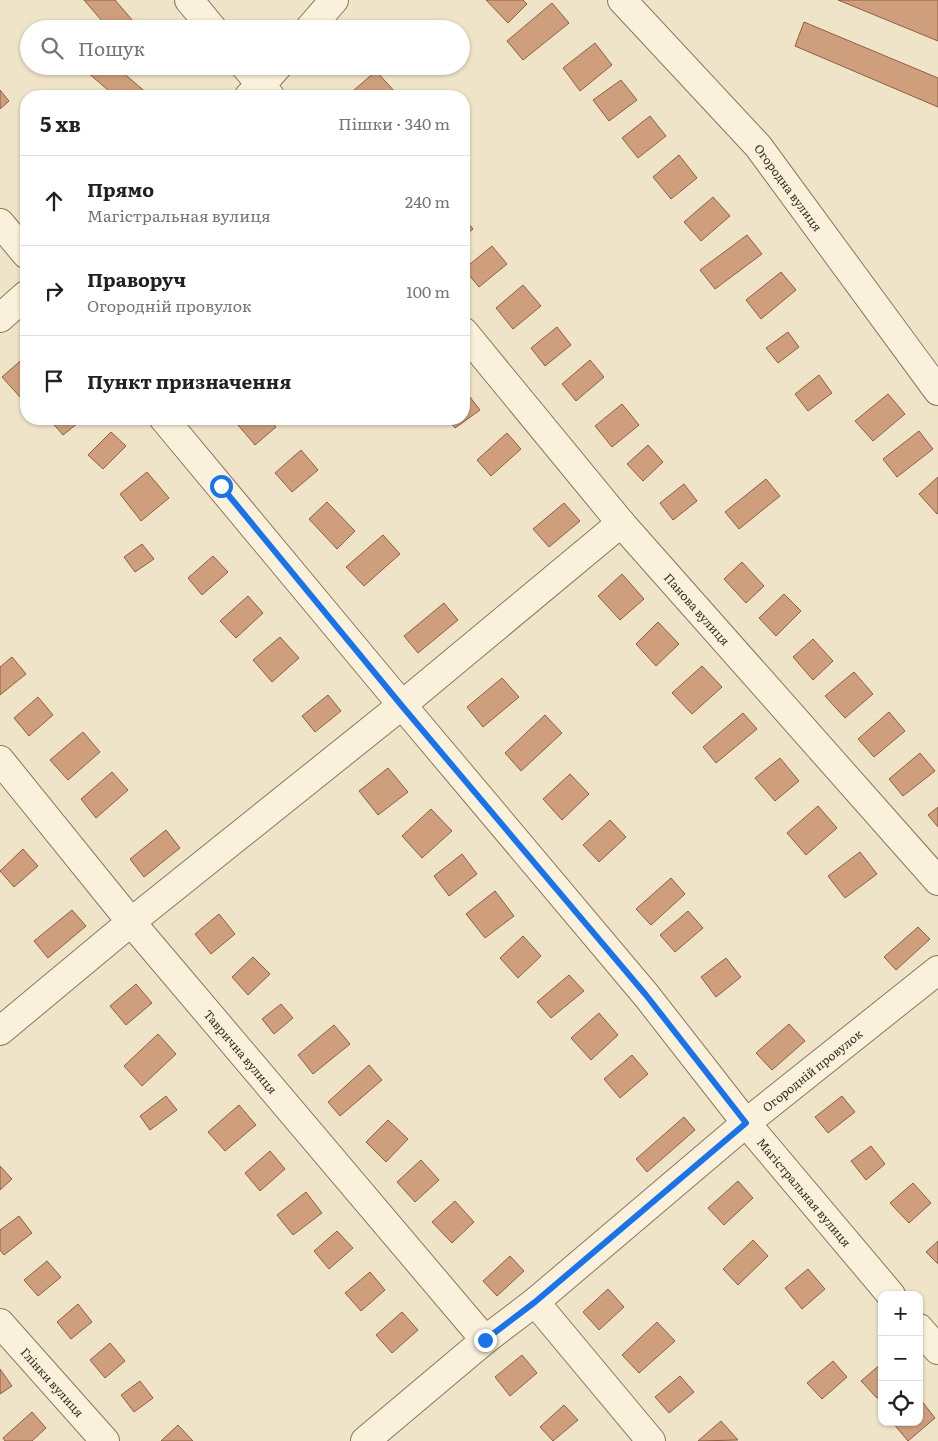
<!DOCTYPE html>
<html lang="uk">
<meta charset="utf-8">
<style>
:root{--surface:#fff;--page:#f6f6f6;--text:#202124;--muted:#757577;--line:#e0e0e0}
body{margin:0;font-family:Literata,serif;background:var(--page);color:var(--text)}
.controls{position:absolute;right:15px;bottom:15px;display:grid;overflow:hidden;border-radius:10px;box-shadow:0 1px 4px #0004}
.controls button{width:45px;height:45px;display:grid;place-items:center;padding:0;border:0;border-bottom:1px solid var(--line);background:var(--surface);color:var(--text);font:25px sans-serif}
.stop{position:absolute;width:15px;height:15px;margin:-11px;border:4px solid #1a73e8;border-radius:50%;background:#fff}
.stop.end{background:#1a73e8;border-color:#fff;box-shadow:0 1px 5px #0008}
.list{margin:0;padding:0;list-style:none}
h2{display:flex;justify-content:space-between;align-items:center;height:65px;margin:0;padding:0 20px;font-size:21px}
h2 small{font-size:16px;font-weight:400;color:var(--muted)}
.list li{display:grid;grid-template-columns:32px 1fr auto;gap:15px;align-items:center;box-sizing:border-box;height:90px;padding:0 20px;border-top:1px solid var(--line)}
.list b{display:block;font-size:19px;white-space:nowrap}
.list p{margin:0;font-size:16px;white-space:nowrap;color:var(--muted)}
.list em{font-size:16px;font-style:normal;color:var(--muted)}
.icon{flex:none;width:28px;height:28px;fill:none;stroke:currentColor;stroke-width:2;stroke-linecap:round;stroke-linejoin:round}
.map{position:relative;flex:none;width:938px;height:1441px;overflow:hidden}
.search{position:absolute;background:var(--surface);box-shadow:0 1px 4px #0004;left:20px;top:20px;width:450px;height:55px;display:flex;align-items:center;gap:12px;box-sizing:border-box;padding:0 18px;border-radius:28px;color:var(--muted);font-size:19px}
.panel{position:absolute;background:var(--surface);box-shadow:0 1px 4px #0004;left:20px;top:90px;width:450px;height:335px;border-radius:20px}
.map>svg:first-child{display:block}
.building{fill:#cf9f7d;stroke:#8d5f41}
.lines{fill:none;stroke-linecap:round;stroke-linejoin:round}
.minor-casing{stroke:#8d765c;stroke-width:30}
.minor{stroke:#faf1dc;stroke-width:28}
.route{stroke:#1a73e8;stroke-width:6}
.labels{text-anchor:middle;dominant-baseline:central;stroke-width:5;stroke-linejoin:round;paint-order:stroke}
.street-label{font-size:12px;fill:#3d2e20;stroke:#f7eed8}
</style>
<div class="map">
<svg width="938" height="1441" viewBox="0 0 938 1441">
<rect width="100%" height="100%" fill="#f0e4c8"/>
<path class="building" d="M84 0H115L133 21 124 29H109Z
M486 0H523L527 4 508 23Z
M838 0H938V41Z
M552 3 569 23 523 60 507 41Z
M804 22 938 78V107L795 46Z
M595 43 612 65 580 91 563 68Z
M80 66H115L148 94 146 96H115Z
M376 71 396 93 392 96H347Z
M621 80 637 100 609 121 593 100Z
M0 90 9 101 0 109Z
M650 116 666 136 638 158 622 138Z
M679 155 697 178 671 199 653 177Z
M713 197 730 216 701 241 684 222Z
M464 218 473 229 464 236Z
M747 235 762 254 715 289 700 270Z
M492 246 507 264 479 287 464 269Z
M781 272 796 290 761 319 746 300Z
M523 285 541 306 513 329 496 308Z
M557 327 571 345 545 366 531 348Z
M788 332 799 347 778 363 766 348Z
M26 356V393L21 398 2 377Z
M590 360 604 377 576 401 562 384Z
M819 375 832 393 808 411 795 394Z
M466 392 480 410 455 428 448 419H464V394Z
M888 394 905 414 873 441 855 421Z
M622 404 639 425 612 447 595 426Z
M49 419H83L63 435Z
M245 419H270L276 427 255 445 238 425Z
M919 431 933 449 897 477 883 459Z
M111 432 126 446 103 469 88 455Z
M507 433 521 449 491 476 477 460Z
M648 445 663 462 643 481 627 464Z
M301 450 318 470 292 492 275 473Z
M147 472 169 498 141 521 120 494Z
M938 477V513L937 514 919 494Z
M766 479 780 496 739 529 725 512Z
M684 484 697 501 673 520 660 503Z
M327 502 355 531 337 549 309 519Z
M564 503 580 521 549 547 533 529Z
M383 535 400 554 364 586 346 567Z
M142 544 154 559 135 572 124 557Z
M213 556 228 572 202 595 188 578Z
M742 562 764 586 746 603 724 579Z
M622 574 644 599 620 620 598 596Z
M784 594 801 611 776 636 759 618Z
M248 596 263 613 236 638 220 621Z
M444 603 458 620 418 653 404 636Z
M658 622 679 644 656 666 636 644Z
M280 637 299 658 272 682 253 660Z
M813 639 833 661 813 680 793 657Z
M12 657 26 674 0 695V667Z
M702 666 722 687 692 714 672 693Z
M854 672 873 694 845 718 825 696Z
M502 678 519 697 483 727 467 707Z
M328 695 341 711 315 732 302 716Z
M38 697 53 715 29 736 14 718Z
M889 712 905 731 874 757 858 739Z
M743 713 757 729 716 763 703 747Z
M545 715 562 733 521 771 505 753Z
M83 732 100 752 68 780 50 760Z
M920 753 935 771 903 796 889 779Z
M780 758 799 781 775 801 755 778Z
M388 768 408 792 378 815 359 791Z
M112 772 128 790 96 818 81 799Z
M570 774 589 794 562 820 543 799Z
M818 806 837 828 806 855 787 833Z
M938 807V827L928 815Z
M431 809 452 831 422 858 402 836Z
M610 820 626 837 599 862 583 845Z
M166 830 180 848 144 877 130 859Z
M23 849 38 866 14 887 0 871Z
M860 852 877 874 845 898 828 876Z
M462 854 477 874 449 896 434 876Z
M671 878 685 894 651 925 636 909Z
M495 891 514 916 485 938 466 914Z
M72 910 86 926 48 958 34 941Z
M688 911 703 928 675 952 660 935Z
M219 914 235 934 211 954 195 934Z
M918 927 930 939 896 970 884 957Z
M523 936 541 956 518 978 500 958Z
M253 957 270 974 248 995 232 977Z
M726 958 741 977 716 997 701 977Z
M569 975 584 991 551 1018 537 1002Z
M136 984 152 1003 126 1025 110 1006Z
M281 1004 293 1018 274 1034 262 1019Z
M599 1013 618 1035 591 1060 571 1038Z
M789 1024 805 1041 772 1070 756 1053Z
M334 1025 350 1044 313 1074 298 1055Z
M158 1034 176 1054 142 1086 124 1066Z
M632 1055 648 1074 620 1098 604 1079Z
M369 1065 382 1080 340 1116 328 1102Z
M166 1096 177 1110 150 1130 140 1116Z
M842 1096 855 1112 828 1133 815 1117Z
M239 1105 256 1125 225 1151 208 1132Z
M684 1117 695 1130 647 1172 636 1159Z
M388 1120 408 1139 386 1162 366 1142Z
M871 1146 885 1164 866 1180 851 1161Z
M270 1151 285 1169 260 1191 245 1173Z
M421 1160 439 1180 415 1202 397 1182Z
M0 1166 12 1179 0 1190Z
M738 1181 753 1198 724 1225 708 1208Z
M913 1183 931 1203 909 1223 890 1203Z
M306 1192 322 1213 293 1235 277 1215Z
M455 1201 474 1222 452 1243 432 1222Z
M19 1216 32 1233 4 1255 0 1250V1230Z
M337 1231 353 1248 329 1269 314 1251Z
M753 1240 768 1256 738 1285 723 1269Z
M938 1241V1264L926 1252Z
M510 1256 524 1271 497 1296 483 1281Z
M47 1261 61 1277 38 1296 24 1280Z
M808 1269 825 1289 802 1309 785 1288Z
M370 1272 385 1290 361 1311 345 1293Z
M608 1289 624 1307 599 1330 583 1312Z
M78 1304 92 1322 71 1339 57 1322Z
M402 1312 418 1330 392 1353 376 1335Z
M657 1322 675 1341 639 1373 622 1355Z
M110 1343 125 1361 105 1378 90 1360Z
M522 1355 537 1373 510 1396 495 1377Z
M833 1361 847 1377 822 1399 807 1383Z
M882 1363V1394L877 1398 861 1381Z
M0 1369 12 1386 0 1394Z
M680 1376 694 1392 669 1413 655 1397Z
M140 1381 153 1398 134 1412 121 1395Z
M921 1400 935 1418 908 1441 893 1423 919 1422V1401Z
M564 1405 578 1420 553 1441 540 1427Z
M32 1412 46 1428 32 1441H5L3 1438Z
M721 1421 738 1440 698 1441Z
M178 1425 193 1441H161Z"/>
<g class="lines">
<defs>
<g id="minor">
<path d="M189 0 213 29"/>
<path id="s1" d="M622 0 758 146 938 391"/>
<path d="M309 29 334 0"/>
<path d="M245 66 270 96"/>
<path d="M249 96 261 85 278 66"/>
<path d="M0 223 26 254"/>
<path d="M0 318 26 295"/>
<path id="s2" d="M464 332 621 523 938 881"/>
<path id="s3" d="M164 419 402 705 646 995 746 1123 891 1295"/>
<path id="s4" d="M0 760 131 922 485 1340"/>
<path d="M0 1031 131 922 402 705 621 523"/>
<path d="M535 1302 651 1441"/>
<path id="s5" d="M0 1323 105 1441"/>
<path d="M919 1328 938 1350"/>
<path id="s6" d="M365 1441 485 1340 535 1302 746 1123 938 970"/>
</g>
</defs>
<use href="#minor" class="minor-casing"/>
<use href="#minor" class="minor"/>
</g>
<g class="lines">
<path class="route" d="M221 486 402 706 646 995 746 1123 535 1302 485 1340"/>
</g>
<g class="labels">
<g class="street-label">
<text stroke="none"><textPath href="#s1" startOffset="251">Огородна вулиця</textPath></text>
<text stroke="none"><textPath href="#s2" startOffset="362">Панова вулиця</textPath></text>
<text stroke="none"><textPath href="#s4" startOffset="378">Таврична вулиця</textPath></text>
<text stroke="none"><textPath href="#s6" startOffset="581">Огородній провулок</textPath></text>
<text stroke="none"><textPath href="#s3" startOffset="1004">Магістральная вулиця</textPath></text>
<text stroke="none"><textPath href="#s5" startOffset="79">Глінки вулиця</textPath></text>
</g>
</g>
</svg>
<div class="controls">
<button>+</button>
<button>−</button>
<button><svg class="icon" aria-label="locate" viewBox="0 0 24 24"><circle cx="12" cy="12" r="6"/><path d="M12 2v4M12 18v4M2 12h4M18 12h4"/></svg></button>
</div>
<div class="stop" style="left:221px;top:486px"></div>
<div class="stop end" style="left:485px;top:1340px"></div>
<div class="search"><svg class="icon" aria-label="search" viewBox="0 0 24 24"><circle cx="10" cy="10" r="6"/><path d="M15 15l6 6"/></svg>Пошук</div>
<section class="panel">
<h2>5 хв<small>Пішки · 340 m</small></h2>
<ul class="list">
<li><svg class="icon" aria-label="ahead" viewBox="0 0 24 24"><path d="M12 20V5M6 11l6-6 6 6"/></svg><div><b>Прямо</b><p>Магістральная вулиця</p></div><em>240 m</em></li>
<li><svg class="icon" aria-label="right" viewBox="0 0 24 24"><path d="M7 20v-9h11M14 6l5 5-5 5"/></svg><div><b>Праворуч</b><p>Огородній провулок</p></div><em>100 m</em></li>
<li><svg class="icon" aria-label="arrive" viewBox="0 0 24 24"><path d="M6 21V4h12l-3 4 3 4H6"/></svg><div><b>Пункт призначення</b></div></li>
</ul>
</section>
</div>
